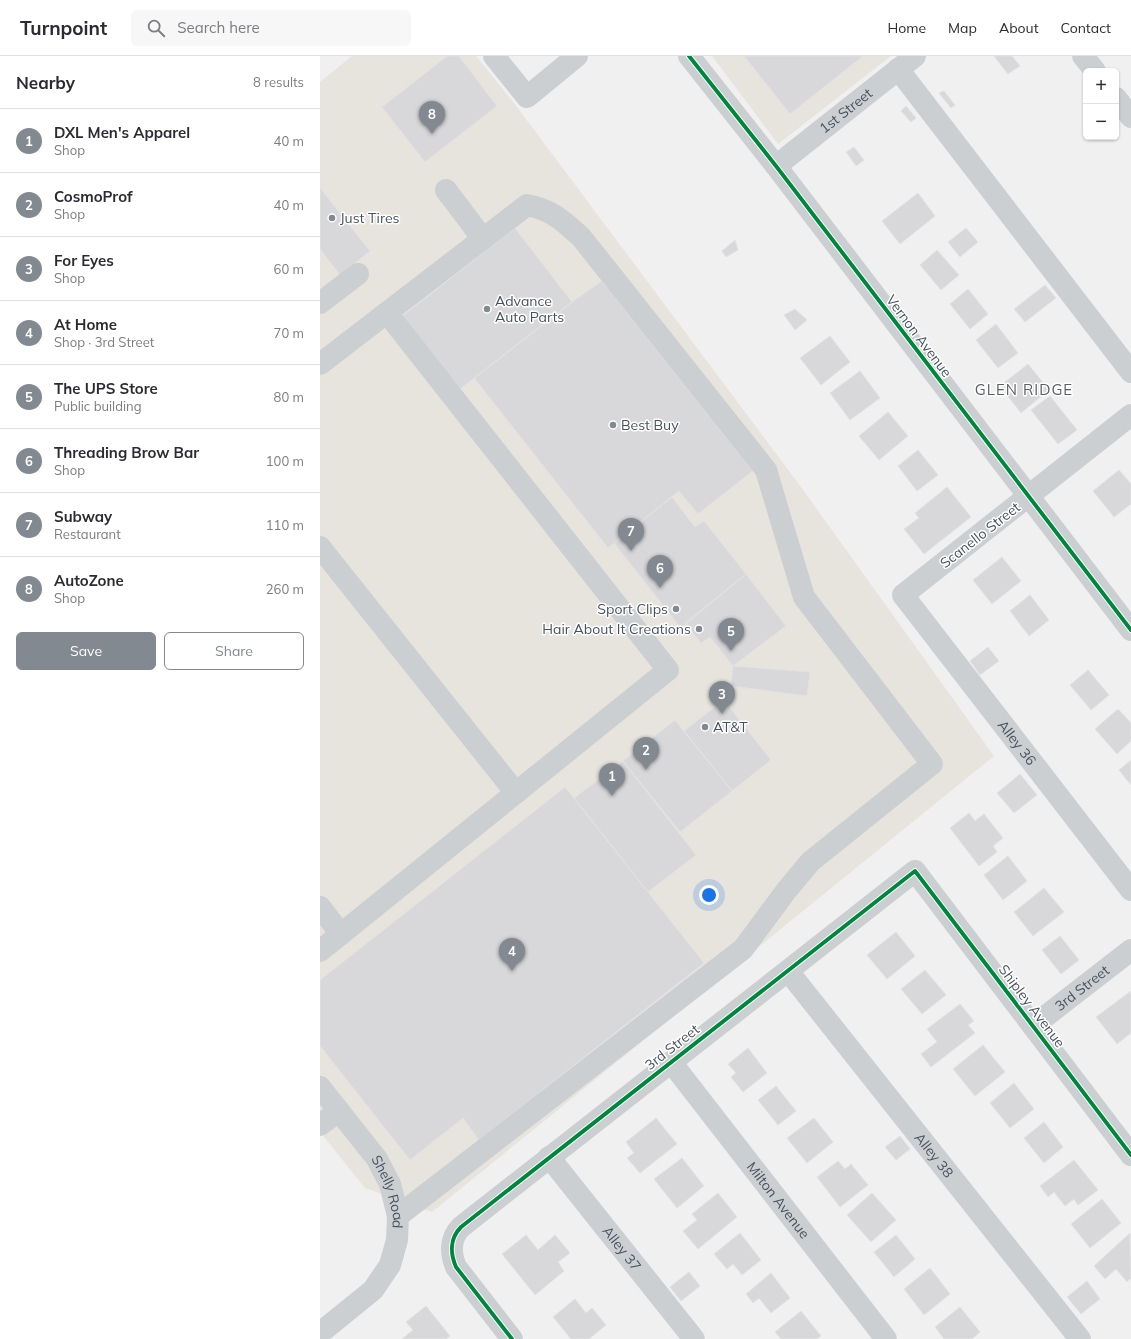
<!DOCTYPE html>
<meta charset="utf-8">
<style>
:root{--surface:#fff;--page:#f7f7f7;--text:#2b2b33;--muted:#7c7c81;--line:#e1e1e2;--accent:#828991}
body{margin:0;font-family:Mulish,sans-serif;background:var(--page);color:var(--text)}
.controls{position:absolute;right:12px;top:12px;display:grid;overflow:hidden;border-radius:6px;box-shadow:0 1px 3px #0004}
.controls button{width:36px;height:36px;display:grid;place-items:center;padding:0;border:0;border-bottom:1px solid var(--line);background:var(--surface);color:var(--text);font:20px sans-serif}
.you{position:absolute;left:389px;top:839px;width:14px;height:14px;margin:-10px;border:3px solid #fff;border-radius:50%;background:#1a73e8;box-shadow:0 0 0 6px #1a73e833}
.badge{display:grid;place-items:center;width:26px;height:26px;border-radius:50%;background:var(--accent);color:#fff;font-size:13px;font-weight:700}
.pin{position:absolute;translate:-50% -33px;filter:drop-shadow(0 1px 2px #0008)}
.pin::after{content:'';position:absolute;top:21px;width:14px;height:12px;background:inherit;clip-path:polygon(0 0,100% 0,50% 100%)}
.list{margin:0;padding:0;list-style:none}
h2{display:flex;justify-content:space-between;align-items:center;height:52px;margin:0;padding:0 16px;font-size:17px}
h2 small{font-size:13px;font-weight:400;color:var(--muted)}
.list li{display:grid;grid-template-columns:26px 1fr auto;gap:12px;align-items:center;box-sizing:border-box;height:64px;padding:0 16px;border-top:1px solid var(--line)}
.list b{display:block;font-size:15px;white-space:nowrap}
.list p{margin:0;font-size:13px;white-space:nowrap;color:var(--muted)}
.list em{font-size:13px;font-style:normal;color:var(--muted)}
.actions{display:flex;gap:8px;padding:12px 16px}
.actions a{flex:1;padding:9px 0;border:1px solid var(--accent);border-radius:6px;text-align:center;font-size:14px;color:var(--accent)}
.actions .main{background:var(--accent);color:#fff}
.icon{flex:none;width:22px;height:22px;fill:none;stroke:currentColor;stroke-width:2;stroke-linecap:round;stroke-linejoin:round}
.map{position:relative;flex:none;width:811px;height:1283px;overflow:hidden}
header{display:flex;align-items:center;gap:24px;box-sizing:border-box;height:56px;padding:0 20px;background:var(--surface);border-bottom:1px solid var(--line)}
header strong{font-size:19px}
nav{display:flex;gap:22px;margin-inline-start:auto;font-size:14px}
.search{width:280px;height:36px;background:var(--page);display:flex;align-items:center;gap:10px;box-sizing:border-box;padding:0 14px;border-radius:6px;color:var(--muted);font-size:15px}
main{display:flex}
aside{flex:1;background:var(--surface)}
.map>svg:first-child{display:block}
.commercial{fill:#e6e4dd}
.building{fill:#d8d8da;stroke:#e2e2e3}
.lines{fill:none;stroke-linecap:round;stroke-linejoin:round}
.minor{stroke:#cccfd1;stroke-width:22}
.cycleway-casing{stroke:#fff;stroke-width:6}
.cycleway{stroke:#00873e;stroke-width:4}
.poi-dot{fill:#828991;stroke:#fff;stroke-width:1.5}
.labels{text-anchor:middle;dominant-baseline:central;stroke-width:3;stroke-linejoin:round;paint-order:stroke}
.street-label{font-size:14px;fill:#46525e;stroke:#fff}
.poi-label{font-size:14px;fill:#46525e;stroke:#fff;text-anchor:start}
.neighbourhood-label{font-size:15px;letter-spacing:1px;fill:#5b5f65;stroke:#fff}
</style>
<header>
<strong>Turnpoint</strong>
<div class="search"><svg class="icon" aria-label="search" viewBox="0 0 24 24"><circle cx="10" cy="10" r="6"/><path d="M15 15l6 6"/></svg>Search here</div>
<nav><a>Home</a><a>Map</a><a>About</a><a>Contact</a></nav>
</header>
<main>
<aside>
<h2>Nearby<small>8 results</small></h2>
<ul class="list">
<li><span class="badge">1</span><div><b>DXL Men's Apparel</b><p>Shop</p></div><em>40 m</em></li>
<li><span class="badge">2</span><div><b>CosmoProf</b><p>Shop</p></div><em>40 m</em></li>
<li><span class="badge">3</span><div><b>For Eyes</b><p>Shop</p></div><em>60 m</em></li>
<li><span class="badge">4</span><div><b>At Home</b><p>Shop · 3rd Street</p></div><em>70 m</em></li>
<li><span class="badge">5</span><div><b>The UPS Store</b><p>Public building</p></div><em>80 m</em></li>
<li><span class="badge">6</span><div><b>Threading Brow Bar</b><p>Shop</p></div><em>100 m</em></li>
<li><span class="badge">7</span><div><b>Subway</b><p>Restaurant</p></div><em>110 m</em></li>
<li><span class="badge">8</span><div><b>AutoZone</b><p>Shop</p></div><em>260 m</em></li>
</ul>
<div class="actions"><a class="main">Save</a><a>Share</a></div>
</aside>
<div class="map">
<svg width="811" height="1283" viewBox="0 0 811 1283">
<rect width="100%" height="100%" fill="#f1f0f0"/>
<path class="commercial" d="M32 0H156L194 47 481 431 674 700 112 1156 45 1132 0 1076V26Z
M392 0H571L458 88Z"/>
<path class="building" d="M127 0H139L177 50 105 106 62 51Z
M424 0H543L470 58Z
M674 0H692L700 10 688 18Z
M624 35 635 49 631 52 619 37Z
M586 50 596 62 591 66 581 55Z
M534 91 544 104 536 110 526 96Z
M0 132 50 195 20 219 0 193Z
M598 137 615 160 580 188 562 165Z
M195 172 252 246 139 334 82 260Z
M646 172 658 186 640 201 628 186Z
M415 184 418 194 406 201 402 195Z
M617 194 639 219 621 234 600 209Z
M282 225 433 415 378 458 359 435 288 492 154 322 252 246Z
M725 229 736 242 705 266 694 253Z
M648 233 668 258 650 273 630 248Z
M475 253 487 264 475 274 464 259Z
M676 268 698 297 678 312 656 284Z
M510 280 530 306 501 329 480 302Z
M708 308 729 334 701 357 680 330Z
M540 315 560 342 530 364 510 337Z
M730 340 757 374 738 388 711 354Z
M568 356 588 380 559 404 539 380Z
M598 394 618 419 597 435 578 410Z
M799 414 811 428V448L794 461 773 435Z
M627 431 651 461 604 498 584 473 599 462 595 457Z
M352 441 375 471 384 465 426 518 361 572 294 487Z
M682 501 701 525 672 548 653 524Z
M426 518 466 570 413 610 390 581 381 587 365 567Z
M710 539 729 564 709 580 690 555Z
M668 591 679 605 660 619 650 605Z
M413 610 490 616 487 640 411 630Z
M768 614 789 639 771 654 750 629Z
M404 644 451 704 412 735 364 675Z
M798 653 811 667V685L797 698 775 673Z
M355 664 412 735 360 776 303 705Z
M811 704V729L799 714Z
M303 705 376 799 328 836 254 742Z
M700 718 717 739 694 757 677 737Z
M245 731 384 907 159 1084 143 1062 90 1104 0 990V924Z
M649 757 655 765 664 758 683 782 673 790 677 796 659 810 630 772Z
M688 800 707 825 683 844 664 819Z
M724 832 744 856 713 880 694 856Z
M576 876 595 900 567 923 547 899Z
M740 880 759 904 741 918 722 894Z
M605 914 626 939 602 958 581 933Z
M811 935V977L797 988 776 961Z
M640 948 654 965 648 969 655 977 611 1011 601 998 617 986 607 973Z
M663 989 685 1016 655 1040 633 1013Z
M428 992 447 1017 423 1036 411 1021 416 1017 408 1008Z
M694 1027 714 1053 690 1072 670 1047Z
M456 1030 476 1055 458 1069 438 1044Z
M336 1062 357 1088 320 1117 307 1102 314 1097 306 1086Z
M494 1062 513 1086 487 1107 467 1082Z
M724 1066 743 1091 724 1107 704 1082Z
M580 1080 590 1093 576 1104 565 1091Z
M362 1102 384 1130 357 1152 334 1123Z
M754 1104 778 1134 758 1149 754 1143 745 1150 734 1136 728 1141 720 1130Z
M518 1105 525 1113 531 1108 548 1129 520 1151 497 1121Z
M398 1137 417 1161 378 1193 363 1175 377 1164 372 1158Z
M552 1137 576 1164 551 1186 527 1159Z
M782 1143 801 1167 770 1192 751 1168Z
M420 1177 441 1204 422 1219 413 1208 407 1213 394 1198Z
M810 1177 811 1222 807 1226 796 1213 785 1223 774 1210Z
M206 1179 218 1194 235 1179 250 1197 238 1206 244 1215 215 1239 182 1198Z
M576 1179 595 1203 574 1221 554 1196Z
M610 1212 630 1238 604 1259 584 1233Z
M369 1216 380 1230 361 1245 350 1231Z
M451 1217 470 1242 451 1257 439 1242 433 1247 426 1238Z
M767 1225 780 1243 761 1258 747 1241Z
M255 1243 266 1257 272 1252 286 1269 269 1283H251L233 1261Z
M106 1250 130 1280 126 1283H82L93 1274 86 1266Z
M640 1251 660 1276 652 1283H624L615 1271Z
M481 1255 501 1280 497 1283H461L455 1276Z"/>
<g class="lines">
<g class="minor">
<path d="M174 0 207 41 257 0"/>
<path d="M369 0 456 110 811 574"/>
<path d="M763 0 775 15"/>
<path d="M578 13 811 316"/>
<path d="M796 42 811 61"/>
<path id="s1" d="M456 110 595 0"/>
<path d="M126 134 163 183"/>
<path d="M0 247 38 218"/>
<path d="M0 308 207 149C232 154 242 164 261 181L446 414 484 541 612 708 490 806 466 835 423 893 78 1160"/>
<path id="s2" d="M811 359 583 539 811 834"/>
<path d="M0 491 196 737"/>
<path d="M0 851 21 878"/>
<path d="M0 895 348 614 67 257"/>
<path id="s3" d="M468 915 760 1283"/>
<path id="s4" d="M713 970 811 894"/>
<path id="s5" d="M351 1006 566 1283"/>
<path id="s6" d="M0 1031 57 1103 70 1128 78 1160 77 1184 70 1209 53 1234 0 1277"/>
<path d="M0 1069 19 1055"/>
<path id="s7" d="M229 1101 374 1283"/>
<path d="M192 1283 136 1211C130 1197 130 1182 141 1171L595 815 811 1099"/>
</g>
<defs>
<path id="cycleway" d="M369 0 456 110 811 574
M192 1283 136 1211C130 1197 130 1182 141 1171L595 815 811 1099"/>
</defs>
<use href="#cycleway" class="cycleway-casing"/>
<use href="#cycleway" class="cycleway"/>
</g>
<g class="poi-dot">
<circle cx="12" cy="162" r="4"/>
<circle cx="167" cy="253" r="4"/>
<circle cx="293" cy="369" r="4"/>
<circle cx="356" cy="553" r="4"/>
<circle cx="379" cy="573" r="4"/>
<circle cx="385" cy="671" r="4"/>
</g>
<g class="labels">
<g class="street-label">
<text stroke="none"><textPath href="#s1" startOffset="89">1st Street</textPath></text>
<text transform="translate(599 280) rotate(53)">Vernon Avenue</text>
<text transform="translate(660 479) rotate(-38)">Scanello Street</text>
<text stroke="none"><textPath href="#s2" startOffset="477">Alley 36</textPath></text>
<text stroke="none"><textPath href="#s4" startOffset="62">3rd Street</textPath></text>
<text transform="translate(712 950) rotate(53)">Shipley Avenue</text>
<text transform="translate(352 991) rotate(-38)">3rd Street</text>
<text stroke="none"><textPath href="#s3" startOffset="235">Alley 38</textPath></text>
<text stroke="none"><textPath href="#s6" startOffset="127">Shelly Road</textPath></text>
<text stroke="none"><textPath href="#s5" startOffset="175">Milton Avenue</textPath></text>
<text stroke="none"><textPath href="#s7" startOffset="117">Alley 37</textPath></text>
</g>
<g class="poi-label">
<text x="20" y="162">Just Tires</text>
<text x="175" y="245">Advance<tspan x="175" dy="16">Auto Parts</tspan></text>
<text x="301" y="369">Best Buy</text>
<text x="348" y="553" text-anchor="end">Sport Clips</text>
<text x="371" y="573" text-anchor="end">Hair About It Creations</text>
<text x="393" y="671">AT&amp;T</text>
</g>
<g class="neighbourhood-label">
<text x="704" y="333">GLEN RIDGE</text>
</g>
</g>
</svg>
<div class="controls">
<button>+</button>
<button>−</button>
</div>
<div class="you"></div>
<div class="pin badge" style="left:292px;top:740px">1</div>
<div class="pin badge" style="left:326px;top:714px">2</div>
<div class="pin badge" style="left:402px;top:658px">3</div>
<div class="pin badge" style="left:192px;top:915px">4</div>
<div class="pin badge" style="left:411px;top:595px">5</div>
<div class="pin badge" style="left:340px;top:532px">6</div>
<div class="pin badge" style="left:311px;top:495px">7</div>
<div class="pin badge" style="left:112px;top:78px">8</div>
</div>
</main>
